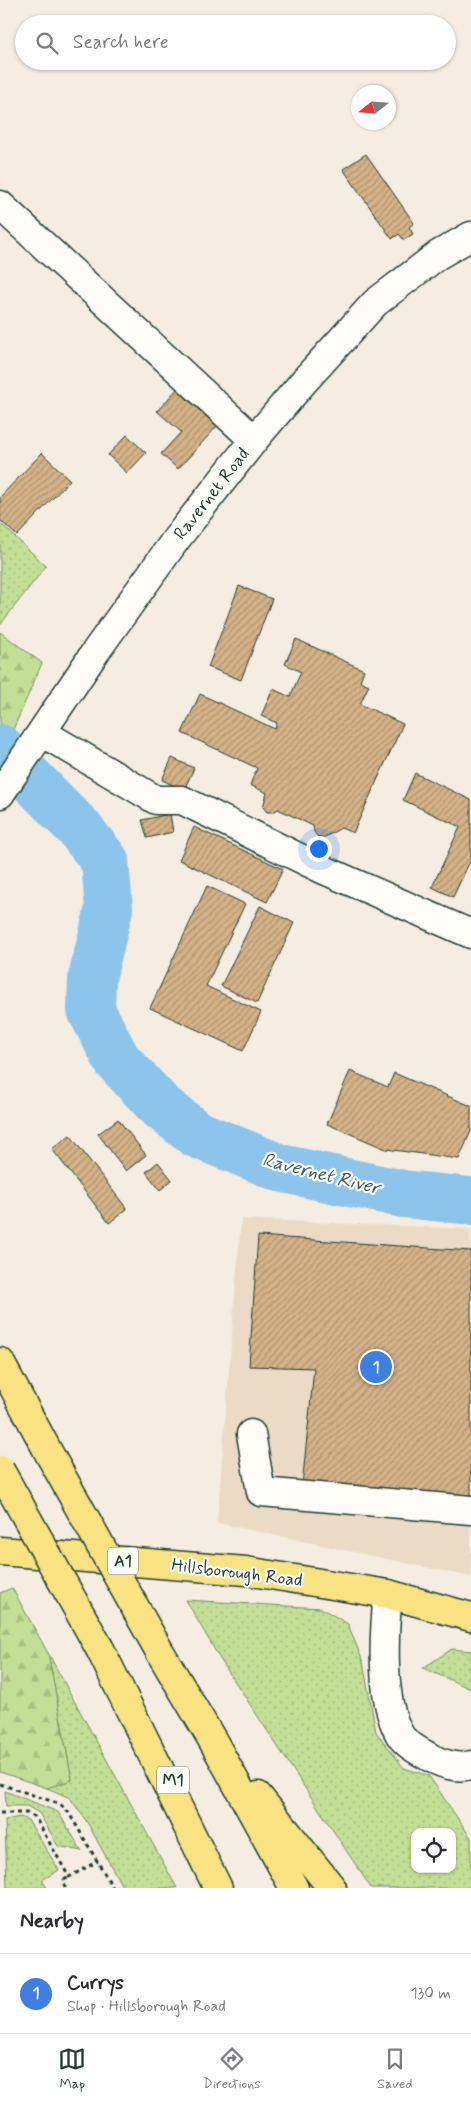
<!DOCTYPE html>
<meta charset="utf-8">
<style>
:root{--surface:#fff;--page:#f2f2f3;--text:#2b2b33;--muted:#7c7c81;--line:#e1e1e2;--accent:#1f3d34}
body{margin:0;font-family:Mynerve,sans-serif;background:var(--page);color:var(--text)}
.controls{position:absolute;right:15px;bottom:15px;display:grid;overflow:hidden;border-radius:10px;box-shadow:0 1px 4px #0004}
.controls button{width:45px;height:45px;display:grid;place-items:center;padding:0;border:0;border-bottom:1px solid var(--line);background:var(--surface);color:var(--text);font:25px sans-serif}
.compass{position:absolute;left:351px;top:85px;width:45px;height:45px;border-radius:50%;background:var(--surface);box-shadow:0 1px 4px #0004;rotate:253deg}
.you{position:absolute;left:318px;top:848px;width:18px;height:18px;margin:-12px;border:4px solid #fff;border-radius:50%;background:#1a73e8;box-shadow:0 0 0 8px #1a73e833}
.badge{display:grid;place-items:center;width:32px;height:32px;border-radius:50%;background:var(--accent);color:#fff;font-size:16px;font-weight:700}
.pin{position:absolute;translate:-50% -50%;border:2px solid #fff;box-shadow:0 1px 5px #0006}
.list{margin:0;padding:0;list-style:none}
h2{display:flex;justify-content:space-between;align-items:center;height:65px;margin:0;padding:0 20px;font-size:21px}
h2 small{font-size:16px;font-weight:400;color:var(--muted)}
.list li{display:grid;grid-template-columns:32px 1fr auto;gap:15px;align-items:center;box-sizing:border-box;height:80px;padding:0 20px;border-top:1px solid var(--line)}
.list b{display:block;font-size:19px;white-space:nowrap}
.list p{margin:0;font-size:16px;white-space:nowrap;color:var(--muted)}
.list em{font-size:16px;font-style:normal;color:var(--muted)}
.icon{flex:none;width:28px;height:28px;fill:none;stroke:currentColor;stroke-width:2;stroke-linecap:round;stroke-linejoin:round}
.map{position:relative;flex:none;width:471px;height:1888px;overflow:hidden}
.search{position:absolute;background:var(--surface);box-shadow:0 1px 4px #0004;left:15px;right:15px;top:15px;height:55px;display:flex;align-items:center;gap:12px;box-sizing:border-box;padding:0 18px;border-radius:28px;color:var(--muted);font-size:19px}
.sheet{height:145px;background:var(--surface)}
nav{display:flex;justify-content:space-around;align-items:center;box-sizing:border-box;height:70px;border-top:1px solid var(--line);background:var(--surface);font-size:14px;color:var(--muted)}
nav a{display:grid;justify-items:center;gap:2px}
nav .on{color:var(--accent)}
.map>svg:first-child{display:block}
.built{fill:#ebdbc6}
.grass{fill:url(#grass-dots);stroke:#718e64;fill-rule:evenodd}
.forest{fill:url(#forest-firs);stroke:#718e64}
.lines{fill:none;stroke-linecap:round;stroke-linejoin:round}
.river{stroke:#8cc4eb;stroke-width:48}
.building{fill:url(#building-hatch);stroke:#1f3d34}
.minor-casing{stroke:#1f3d34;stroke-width:31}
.highway-casing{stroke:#1f3d34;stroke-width:31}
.path{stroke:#1f3d34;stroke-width:3;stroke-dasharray:4 4;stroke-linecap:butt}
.minor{stroke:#fdfcf7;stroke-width:28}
.highway{stroke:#f8e281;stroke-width:28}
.highway-bridge-casing{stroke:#1f3d34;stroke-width:31;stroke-linecap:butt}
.highway-bridge{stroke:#f8e281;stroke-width:28}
.labels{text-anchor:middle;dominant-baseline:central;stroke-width:4.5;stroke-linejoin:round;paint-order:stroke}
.shield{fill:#fdfcf7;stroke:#62766e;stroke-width:1}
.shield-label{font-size:16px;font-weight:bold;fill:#1f3d34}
.street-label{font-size:18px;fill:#1f3d34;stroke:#fdfcf7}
.water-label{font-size:19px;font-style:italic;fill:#3a5f62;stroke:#fdfcf7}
</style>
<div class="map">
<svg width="471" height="1888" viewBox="0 0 471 1888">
<defs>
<pattern id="grass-dots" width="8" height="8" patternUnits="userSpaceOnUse" patternTransform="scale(1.25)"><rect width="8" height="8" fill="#c3de95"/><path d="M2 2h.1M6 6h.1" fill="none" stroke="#a7bf81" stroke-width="1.8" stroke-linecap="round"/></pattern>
<pattern id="forest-firs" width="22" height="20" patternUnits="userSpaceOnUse" patternTransform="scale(1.25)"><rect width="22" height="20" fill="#c3de95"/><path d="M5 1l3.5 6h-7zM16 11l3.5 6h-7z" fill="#a7bf81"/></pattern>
<pattern id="building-hatch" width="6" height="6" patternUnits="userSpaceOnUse" patternTransform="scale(1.25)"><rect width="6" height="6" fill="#d5b287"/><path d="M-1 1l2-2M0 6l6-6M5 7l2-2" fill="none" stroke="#ac926f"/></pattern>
</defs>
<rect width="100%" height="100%" fill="#f5ede1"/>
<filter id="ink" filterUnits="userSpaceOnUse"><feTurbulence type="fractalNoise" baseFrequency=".02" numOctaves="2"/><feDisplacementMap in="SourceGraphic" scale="10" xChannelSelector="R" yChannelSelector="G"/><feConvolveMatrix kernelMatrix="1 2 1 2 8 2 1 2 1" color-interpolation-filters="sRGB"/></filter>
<g filter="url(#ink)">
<path class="built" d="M241 1219 471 1229V1577L217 1523Z"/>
<path class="grass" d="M0 523 46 566 0 625Z
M186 1600 321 1608 348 1624 363 1662 376 1732 404 1768 429 1776 471 1838V1888H371L220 1659ZM415 1832H452V1869H415Z
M452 1649 471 1651V1689L423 1668Z
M48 1653 177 1888H123L87 1822 70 1798 45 1787 72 1780Z
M5 1791 58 1812 82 1851 58 1846 39 1813 27 1806H6Z
M20 1817 28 1820 59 1870 42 1880 47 1888H7L5 1820Z"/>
<path class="forest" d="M0 632 42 663 12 732 0 723Z
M12 1588 48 1653 72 1780 47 1788 0 1772V1593Z"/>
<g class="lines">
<path class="river" d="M0 748 78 827 105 861 109 909 92 978 91 1010 117 1060 160 1106 196 1134 280 1168 403 1194 471 1201"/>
</g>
<path class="building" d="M366 154 414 223 409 227 413 234 404 240 399 234 392 239 343 169Z
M179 387 219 424 178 469 161 454 181 432 157 411Z
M127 435 146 453 127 473 108 455Z
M42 453 70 480 17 536 0 520V497Z
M239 586 272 599 241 680 208 667Z
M296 639 364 670 360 681 369 685 360 704 403 724 353 833 341 828 325 837H318L314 832 313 826 278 809 273 812H267L263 807 267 793 250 785 257 768 182 733 200 694 275 729 277 723 261 716 273 689 290 697 301 672 285 664Z
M172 758 194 768 184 790 162 780Z
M415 773 471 800V859L453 897 432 887 460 827 403 800Z
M170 814 173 832 147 838 142 820Z
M194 827 283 869 267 902 179 860Z
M207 886 245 904 206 986 261 1012 243 1051 150 1008Z
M260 906 294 923 257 1003 221 986Z
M350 1071 388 1087 394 1073 471 1106V1131L459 1159 386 1149 327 1124Z
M118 1119 146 1155 126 1171 98 1134Z
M70 1135 127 1209 109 1223 52 1149Z
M158 1162 172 1180 160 1190 146 1172Z
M258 1236 471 1251V1501L302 1486 314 1368 249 1366Z"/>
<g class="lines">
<defs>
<path id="minor" d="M0 205 254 440
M43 733 156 800H182L322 869 471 934
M0 794 96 651 177 538 254 440 305 380 375 303 438 255 471 236
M251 1434 261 1492 471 1510
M388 1594C384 1632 380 1701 400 1735 406 1745 421 1752 431 1758 442 1764 458 1769 471 1765"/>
<path id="highway" d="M0 1362 51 1457
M0 1551 246 1571 388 1594 471 1617
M100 1649 218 1888
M160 1652 213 1741 294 1888
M258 1796 332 1888"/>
</defs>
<use href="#minor" class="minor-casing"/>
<use href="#highway" class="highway-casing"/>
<path class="path" d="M0 1784 60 1804 69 1813 113 1888
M0 1813H27L35 1817 69 1877 98 1861
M65 1888 64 1880 69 1877"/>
<use href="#minor" class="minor"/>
<use href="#highway" class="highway"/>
<defs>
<path id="highway-bridge" d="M51 1457 160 1652
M0 1470 100 1649"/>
</defs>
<use href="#highway-bridge" class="highway-bridge-casing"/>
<use href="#highway-bridge" class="highway-bridge"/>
</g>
</g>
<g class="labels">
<g class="shield">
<rect x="108" y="1547.5" width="30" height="27" rx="4"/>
<rect x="157" y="1766.5" width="32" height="27" rx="4"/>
</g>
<g class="shield-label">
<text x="123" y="1561">A1</text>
<text x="173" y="1780">M1</text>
</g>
<g class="street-label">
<text transform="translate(212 494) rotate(-52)">Ravernet Road</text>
<text transform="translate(237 1573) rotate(7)">Hillsborough Road</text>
</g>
<g class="water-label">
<text transform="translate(321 1174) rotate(14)">Ravernet River</text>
</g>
</g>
</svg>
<div class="controls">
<button><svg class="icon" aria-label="locate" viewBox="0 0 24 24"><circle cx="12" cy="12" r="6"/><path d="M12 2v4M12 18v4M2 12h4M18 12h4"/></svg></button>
</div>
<svg class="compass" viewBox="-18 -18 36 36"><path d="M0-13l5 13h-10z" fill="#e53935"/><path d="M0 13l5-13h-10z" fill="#7c7c81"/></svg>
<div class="you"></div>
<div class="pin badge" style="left:376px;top:1367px;background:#3f7fe0">1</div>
<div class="search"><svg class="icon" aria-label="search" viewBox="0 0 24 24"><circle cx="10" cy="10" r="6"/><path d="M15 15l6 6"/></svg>Search here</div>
</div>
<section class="sheet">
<h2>Nearby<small></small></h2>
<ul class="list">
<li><span class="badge" style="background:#3f7fe0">1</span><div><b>Currys</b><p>Shop · Hillsborough Road</p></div><em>130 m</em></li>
</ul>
</section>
<nav>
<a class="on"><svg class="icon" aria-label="map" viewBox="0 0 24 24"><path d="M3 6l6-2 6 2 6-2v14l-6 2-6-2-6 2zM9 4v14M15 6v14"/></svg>Map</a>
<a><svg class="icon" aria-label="directions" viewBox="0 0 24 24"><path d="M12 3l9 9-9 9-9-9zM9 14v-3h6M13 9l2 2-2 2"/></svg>Directions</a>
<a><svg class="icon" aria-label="saved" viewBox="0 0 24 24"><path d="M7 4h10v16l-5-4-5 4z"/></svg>Saved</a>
</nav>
